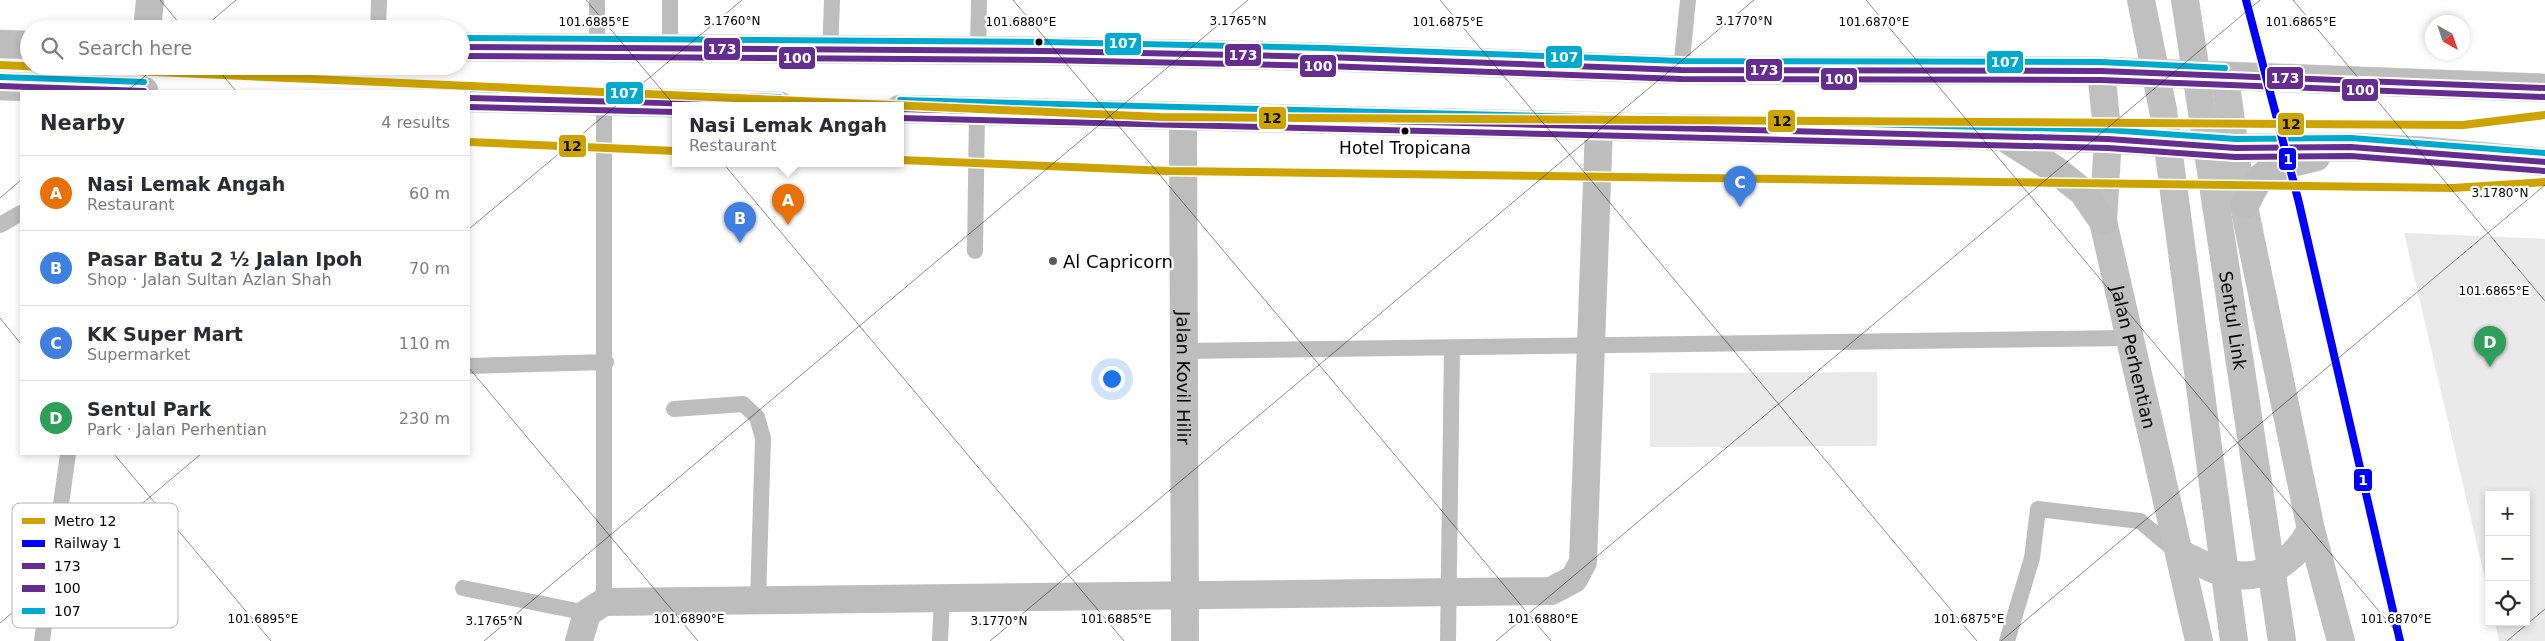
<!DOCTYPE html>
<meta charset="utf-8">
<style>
:root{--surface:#fff;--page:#f2f2f3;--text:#2b2b33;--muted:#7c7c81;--line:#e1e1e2;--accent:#595959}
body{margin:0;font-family:"DejaVu Sans",sans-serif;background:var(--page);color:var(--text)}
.controls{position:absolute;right:15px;bottom:15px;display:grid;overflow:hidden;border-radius:0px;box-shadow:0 2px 8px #0003}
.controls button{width:45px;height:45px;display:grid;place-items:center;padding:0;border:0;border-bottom:1px solid var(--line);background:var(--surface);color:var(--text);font:25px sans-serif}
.compass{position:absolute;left:2425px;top:15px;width:45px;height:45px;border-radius:50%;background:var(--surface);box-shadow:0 2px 8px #0003;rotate:140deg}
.you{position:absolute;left:1111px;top:378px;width:18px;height:18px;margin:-12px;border:4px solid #fff;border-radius:50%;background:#1a73e8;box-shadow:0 0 0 8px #1a73e833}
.badge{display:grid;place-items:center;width:32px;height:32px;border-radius:50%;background:var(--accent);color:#fff;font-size:16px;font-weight:700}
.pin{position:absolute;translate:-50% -41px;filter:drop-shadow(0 1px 2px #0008)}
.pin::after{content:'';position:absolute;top:26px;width:18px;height:15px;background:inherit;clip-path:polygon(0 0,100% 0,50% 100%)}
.popup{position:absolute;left:672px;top:102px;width:232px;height:65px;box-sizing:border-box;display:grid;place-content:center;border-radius:0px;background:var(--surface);filter:drop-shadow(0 1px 4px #0005);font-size:16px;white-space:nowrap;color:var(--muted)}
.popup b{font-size:19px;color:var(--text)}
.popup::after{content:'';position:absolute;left:50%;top:100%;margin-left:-10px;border:10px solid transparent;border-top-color:var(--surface)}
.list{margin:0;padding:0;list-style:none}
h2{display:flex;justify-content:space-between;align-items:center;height:65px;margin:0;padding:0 20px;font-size:21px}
h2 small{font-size:16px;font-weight:400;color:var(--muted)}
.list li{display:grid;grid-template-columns:32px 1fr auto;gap:15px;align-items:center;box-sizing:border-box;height:75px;padding:0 20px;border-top:1px solid var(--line)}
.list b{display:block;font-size:19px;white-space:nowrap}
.list p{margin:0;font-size:16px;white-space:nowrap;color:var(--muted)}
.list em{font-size:16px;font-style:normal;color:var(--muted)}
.icon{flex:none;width:28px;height:28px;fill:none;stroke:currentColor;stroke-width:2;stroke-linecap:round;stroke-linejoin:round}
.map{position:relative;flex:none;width:2545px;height:641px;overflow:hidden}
.search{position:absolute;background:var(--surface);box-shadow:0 2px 8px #0003;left:20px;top:20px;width:450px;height:55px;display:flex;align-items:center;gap:12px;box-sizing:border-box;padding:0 18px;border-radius:28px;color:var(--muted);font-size:19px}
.panel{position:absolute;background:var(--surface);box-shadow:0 2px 8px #0003;left:20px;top:90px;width:450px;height:365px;border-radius:0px}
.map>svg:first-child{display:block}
.green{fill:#e9e9e9}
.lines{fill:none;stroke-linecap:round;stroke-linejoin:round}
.primary-casing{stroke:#dbdbdb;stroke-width:29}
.lane{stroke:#bdbdbd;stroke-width:16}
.street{stroke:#bdbdbd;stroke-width:28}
.secondary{stroke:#c0c0c0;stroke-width:28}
.primary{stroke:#bdbdbd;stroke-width:28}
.secondary-bridge{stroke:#c0c0c0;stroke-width:28}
.bus-1-casing{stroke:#fff;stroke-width:10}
.bus-2-casing{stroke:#fff;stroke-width:10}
.bus-3-casing{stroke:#fff;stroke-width:10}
.bus-1{stroke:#662d91;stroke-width:6}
.bus-2{stroke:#662d91;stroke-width:6}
.bus-3{stroke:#00a9ce;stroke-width:6}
.rail-1-casing{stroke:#fff;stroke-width:11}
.rail-1{stroke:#00f;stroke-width:8}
.metro-1-casing{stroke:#fff;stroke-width:11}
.metro-1{stroke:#cca300;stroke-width:8}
.ticks{fill:none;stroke:#000;stroke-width:1;stroke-opacity:0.45}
.bus-dot{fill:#000;stroke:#fff;stroke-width:2}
.poi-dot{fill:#595959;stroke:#fff;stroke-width:2}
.labels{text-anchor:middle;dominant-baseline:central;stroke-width:4.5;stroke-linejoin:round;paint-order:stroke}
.bus-label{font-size:17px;fill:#000;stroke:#fff}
.poi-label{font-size:18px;fill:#000;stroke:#fff;text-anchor:start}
.street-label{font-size:18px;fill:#000;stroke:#fff}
.key{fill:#fff;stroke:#b2b2b2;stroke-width:1}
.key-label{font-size:14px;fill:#000}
.ticks-label{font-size:12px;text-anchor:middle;fill:#000;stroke:#fff;stroke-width:4.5;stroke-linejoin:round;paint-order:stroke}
.line-badge{stroke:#fff;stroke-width:2}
.badge-label{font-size:14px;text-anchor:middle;font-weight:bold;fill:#fff}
.pale-badge-label{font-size:14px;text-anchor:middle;font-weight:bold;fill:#111}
</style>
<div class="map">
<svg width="2545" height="641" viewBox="0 0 2545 641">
<rect width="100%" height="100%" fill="#fff"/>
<path class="green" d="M2404 233 2545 239V641H2499L2495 622H2526V495H2489V596Z
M1877 372V446L1650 447V373Z"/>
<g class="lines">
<defs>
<path id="primary" d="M0 44 29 45
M461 47 1045 51 1325 57 1681 70 2101 71 2545 88
M0 86 144 91
M469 98 780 106
M900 109 2108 139 2236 148 2351 147 2425 151 2545 162
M2005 138 2054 169 2083 192 2103 221
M2245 205C2249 197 2253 188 2258 181 2271 165 2298 162 2316 157"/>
</defs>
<use href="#primary" class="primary-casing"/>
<path class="lane" d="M378 29 379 0
M597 48V0
M670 49V0
M830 51 832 0
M978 51 979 0
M1681 70 1688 0
M604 101V602
M0 225 21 213
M975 251 977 111
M1184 351 2130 338
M469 366 606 362
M674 409 743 404 757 417 763 438 758 600
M463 588 587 613
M42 641 68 454
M940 641 942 598
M1448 641 1452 348
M2007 641 2032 558 2038 509 2140 521 2177 552"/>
<g class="street">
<path d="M147 29 150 0"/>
<path id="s1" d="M1183 116 1185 641"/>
<path d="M579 641 587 613 604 602 1551 591 1574 579 1583 562 1599 127"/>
</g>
<g class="secondary">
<path id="s2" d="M2101 71 2108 139 2103 221 2199 641"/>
<path d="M2225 77 2240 187 2311 530 2341 641"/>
<path d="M2179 553C2193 559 2207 568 2222 572 2261 584 2293 563 2311 530"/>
</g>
<use href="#primary" class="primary"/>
<g class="secondary-bridge">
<path d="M2141 0 2163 110 2234 641"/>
<path id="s3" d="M2185 0 2282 641"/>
</g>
<defs>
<path id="bus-1" d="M461 47 1045 51 1325 57 1681 70 2101 71 2545 88
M0 86 144 91
M469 98 780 106
M900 109 2108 139 2236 148 2351 147 2545 162"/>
<path id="bus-2" d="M461 56 1045 60 1325 66 1681 79 2101 80 2545 97
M469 107 676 112
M900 118 2108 148 2235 157 2351 156 2544 171"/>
<path id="bus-3" d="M461 38 1045 42 1325 48 1681 61 2101 62 2225 68
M0 77 144 82
M469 89 780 97
M900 100 2108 130 2236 139 2351 138 2545 153"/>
</defs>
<use href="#bus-1" class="bus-1-casing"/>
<use href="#bus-2" class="bus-2-casing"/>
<use href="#bus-3" class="bus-3-casing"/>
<use href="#bus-1" class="bus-1"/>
<use href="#bus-2" class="bus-2"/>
<use href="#bus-3" class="bus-3"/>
<defs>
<path id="rail-1" d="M2246 0 2299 203 2400 641"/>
</defs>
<use href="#rail-1" class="rail-1-casing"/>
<use href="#rail-1" class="rail-1"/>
<defs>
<path id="metro-1" d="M0 65 1160 117 2463 125 2545 115
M469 142 676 151
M900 160 1169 171 2453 188 2545 182"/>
</defs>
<use href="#metro-1" class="metro-1-casing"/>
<use href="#metro-1" class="metro-1"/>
</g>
<path class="ticks" d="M160 0 184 29M586 0 1124 641M1013 0 1551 641M1440 0 1977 641M1866 0 2404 641M2293 0 2545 301M202 29 236 0M215 66 236 91M127 91 157 66M0 198 21 180M469 229 742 0M0 318 21 344M469 368 698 641M114 454 271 641M0 623 201 454M484 641 1248 0M990 641 1754 0M1496 641 2260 0M2001 641 2545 185M2507 641 2545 609"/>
<g class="bus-dot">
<circle cx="1039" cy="42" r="4.5"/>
<circle cx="1405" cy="131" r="4.5"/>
</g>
<circle class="poi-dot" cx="1053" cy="261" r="5"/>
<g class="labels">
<g class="bus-label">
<text x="1405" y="148">Hotel Tropicana</text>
</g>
<g class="poi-label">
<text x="1063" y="261">Al Capricorn</text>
</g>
<g class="street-label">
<text stroke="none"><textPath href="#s3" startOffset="324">Sentul Link</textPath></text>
<text stroke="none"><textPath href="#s2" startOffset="290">Jalan Perhentian</textPath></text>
<text stroke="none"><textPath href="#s1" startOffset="262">Jalan Kovil Hilir</textPath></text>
</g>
</g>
<rect x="12" y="503" width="166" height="125" rx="8" class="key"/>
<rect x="22" y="518" width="23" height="6" fill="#cca300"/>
<rect x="22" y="540" width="23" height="7" fill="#00f"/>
<rect x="22" y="563" width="23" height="6" fill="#662d91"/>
<rect x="22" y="585" width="23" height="7" fill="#662d91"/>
<rect x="22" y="608" width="23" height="6" fill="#00a9ce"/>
<g class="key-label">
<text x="54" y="526">Metro 12</text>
<text x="54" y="548">Railway 1</text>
<text x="54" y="571">173</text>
<text x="54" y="593">100</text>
<text x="54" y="616">107</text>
</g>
<g class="ticks-label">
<text x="732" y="25">3.1760°N</text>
<text x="1238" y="25">3.1765°N</text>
<text x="1744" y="25">3.1770°N</text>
<text x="1448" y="26">101.6875°E</text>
<text x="1874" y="26">101.6870°E</text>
<text x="594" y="26">101.6885°E</text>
<text x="1021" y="26">101.6880°E</text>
<text x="2301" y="26">101.6865°E</text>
<text x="2500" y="197">3.1780°N</text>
<text x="2494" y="295">101.6865°E</text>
<text x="263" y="623">101.6895°E</text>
<text x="689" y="623">101.6890°E</text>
<text x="1116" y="623">101.6885°E</text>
<text x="1543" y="623">101.6880°E</text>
<text x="1969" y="623">101.6875°E</text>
<text x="2396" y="623">101.6870°E</text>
<text x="494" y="625">3.1765°N</text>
<text x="999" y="625">3.1770°N</text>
</g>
<g class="line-badge">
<rect x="1104" y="32" width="38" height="24" rx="5" fill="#00a9ce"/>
<rect x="703" y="37" width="38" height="24" rx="5" fill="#662d91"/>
<rect x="1224" y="43" width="38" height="24" rx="5" fill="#662d91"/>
<rect x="1545" y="45" width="38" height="24" rx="5" fill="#00a9ce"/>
<rect x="778" y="46" width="38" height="24" rx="5" fill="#662d91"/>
<rect x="1986" y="50" width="38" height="24" rx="5" fill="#00a9ce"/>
<rect x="1299" y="54" width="38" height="24" rx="5" fill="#662d91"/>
<rect x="1745" y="58" width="38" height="24" rx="5" fill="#662d91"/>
<rect x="2266" y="66" width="38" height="24" rx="5" fill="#662d91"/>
<rect x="1820" y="67" width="38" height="24" rx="5" fill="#662d91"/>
<rect x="2341" y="78" width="38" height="24" rx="5" fill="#662d91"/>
<rect x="605" y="81" width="39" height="24" rx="5" fill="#00a9ce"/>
<rect x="1258" y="106" width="29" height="24" rx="5" fill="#cca300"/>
<rect x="1767" y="109" width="29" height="24" rx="5" fill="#cca300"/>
<rect x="2277" y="112" width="28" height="24" rx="5" fill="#cca300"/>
<rect x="558" y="134" width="29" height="24" rx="5" fill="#cca300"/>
<rect x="2278" y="147" width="19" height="24" rx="5" fill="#00f"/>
<rect x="2353" y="468" width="20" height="24" rx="5" fill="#00f"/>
</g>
<g class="badge-label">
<text x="1123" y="48">107</text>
<text x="722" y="54">173</text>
<text x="1243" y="60">173</text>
<text x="1564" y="62">107</text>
<text x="797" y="63">100</text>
<text x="2005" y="67">107</text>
<text x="1318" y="71">100</text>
<text x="1764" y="75">173</text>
<text x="2285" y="83">173</text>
<text x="1839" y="84">100</text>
<text x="2360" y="95">100</text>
<text x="624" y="98">107</text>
<text x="2288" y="164">1</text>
<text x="2363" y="485">1</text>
</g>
<g class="pale-badge-label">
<text x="1272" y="123">12</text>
<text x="1782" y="126">12</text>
<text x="2291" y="129">12</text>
<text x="572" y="151">12</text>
</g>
</svg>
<div class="controls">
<button>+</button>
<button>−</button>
<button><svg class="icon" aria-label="locate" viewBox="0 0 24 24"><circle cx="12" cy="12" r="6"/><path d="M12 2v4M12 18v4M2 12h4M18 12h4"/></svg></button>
</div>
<svg class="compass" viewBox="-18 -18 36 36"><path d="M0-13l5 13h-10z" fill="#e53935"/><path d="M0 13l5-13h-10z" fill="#7c7c81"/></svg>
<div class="you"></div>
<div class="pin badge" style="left:788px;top:225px;background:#e8710a">A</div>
<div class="popup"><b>Nasi Lemak Angah</b>Restaurant</div>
<div class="pin badge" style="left:740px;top:243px;background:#3f7fe0">B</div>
<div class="pin badge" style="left:1740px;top:207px;background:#3f7fe0">C</div>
<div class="pin badge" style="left:2490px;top:367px;background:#2e9e5b">D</div>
<div class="search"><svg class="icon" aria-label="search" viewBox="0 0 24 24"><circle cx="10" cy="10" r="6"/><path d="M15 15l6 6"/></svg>Search here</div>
<section class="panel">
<h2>Nearby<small>4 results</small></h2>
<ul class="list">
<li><span class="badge" style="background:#e8710a">A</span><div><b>Nasi Lemak Angah</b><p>Restaurant</p></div><em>60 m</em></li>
<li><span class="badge" style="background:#3f7fe0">B</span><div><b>Pasar Batu 2 ½ Jalan Ipoh</b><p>Shop · Jalan Sultan Azlan Shah</p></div><em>70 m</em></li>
<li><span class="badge" style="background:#3f7fe0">C</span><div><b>KK Super Mart</b><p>Supermarket</p></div><em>110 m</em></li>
<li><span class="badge" style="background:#2e9e5b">D</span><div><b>Sentul Park</b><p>Park · Jalan Perhentian</p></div><em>230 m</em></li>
</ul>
</section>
</div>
